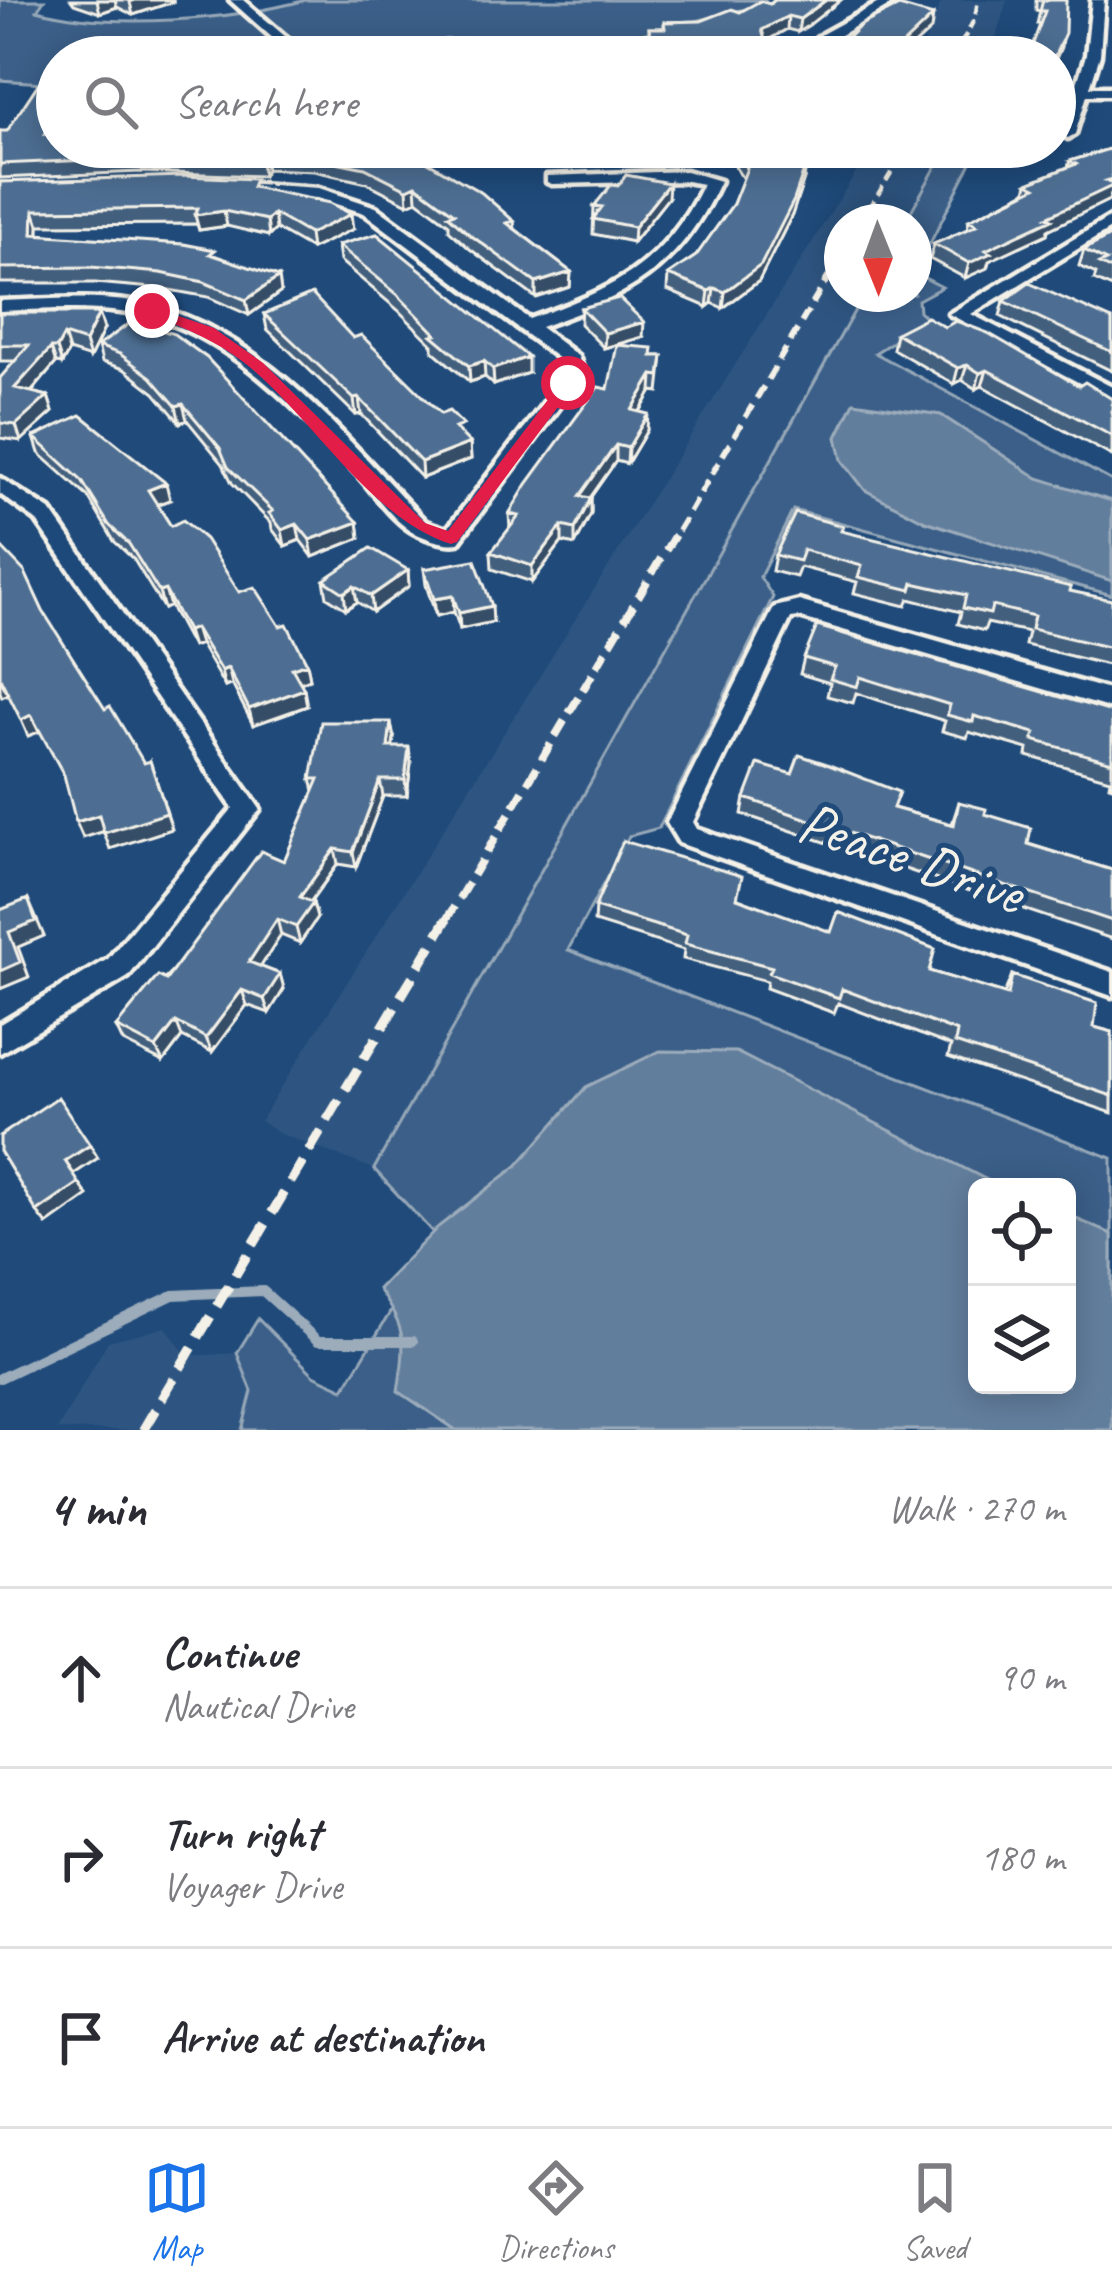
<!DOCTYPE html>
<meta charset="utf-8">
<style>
:root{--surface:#fff;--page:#f2f2f3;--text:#2b2b33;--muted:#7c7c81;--line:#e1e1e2;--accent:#1a73e8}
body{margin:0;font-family:Caveat,sans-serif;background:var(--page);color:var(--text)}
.controls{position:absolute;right:36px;bottom:36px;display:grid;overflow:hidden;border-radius:18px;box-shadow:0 6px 30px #0003}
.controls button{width:108px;height:108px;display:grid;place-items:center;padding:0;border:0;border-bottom:3px solid var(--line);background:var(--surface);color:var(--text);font:60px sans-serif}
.compass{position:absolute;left:824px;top:204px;width:108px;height:108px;border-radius:50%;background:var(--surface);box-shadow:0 6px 30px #0003;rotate:179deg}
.stop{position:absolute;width:36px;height:36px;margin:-27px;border:9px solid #e11d48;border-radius:50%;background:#fff}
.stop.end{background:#e11d48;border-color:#fff;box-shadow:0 3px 12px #0008}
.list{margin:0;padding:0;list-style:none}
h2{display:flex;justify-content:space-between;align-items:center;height:156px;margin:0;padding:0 48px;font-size:51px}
h2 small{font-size:39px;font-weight:400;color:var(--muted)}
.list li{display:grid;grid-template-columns:78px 1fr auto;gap:36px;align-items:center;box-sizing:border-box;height:180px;padding:0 48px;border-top:3px solid var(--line)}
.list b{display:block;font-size:45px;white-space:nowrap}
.list p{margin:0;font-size:39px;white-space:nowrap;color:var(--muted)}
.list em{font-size:39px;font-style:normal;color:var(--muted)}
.icon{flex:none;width:66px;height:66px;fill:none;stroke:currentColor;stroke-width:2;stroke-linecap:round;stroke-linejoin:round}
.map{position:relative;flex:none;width:1112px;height:1430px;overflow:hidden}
.search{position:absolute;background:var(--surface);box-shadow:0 6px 30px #0003;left:36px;right:36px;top:36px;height:132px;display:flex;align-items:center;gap:30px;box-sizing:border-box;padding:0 42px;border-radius:66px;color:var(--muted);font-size:45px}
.sheet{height:696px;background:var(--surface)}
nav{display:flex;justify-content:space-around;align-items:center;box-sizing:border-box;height:168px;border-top:3px solid var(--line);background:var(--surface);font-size:33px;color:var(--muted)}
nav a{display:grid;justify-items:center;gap:6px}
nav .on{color:var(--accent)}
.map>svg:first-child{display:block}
.built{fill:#2d5581}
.green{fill:#3a5f88;stroke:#97a8b8;stroke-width:3;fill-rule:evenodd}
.water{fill:#627e9d;stroke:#9cacbb;stroke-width:3}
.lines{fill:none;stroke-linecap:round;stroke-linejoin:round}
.stream{stroke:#9cacbb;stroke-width:10}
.minor-casing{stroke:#f4f1e8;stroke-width:9}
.minor{fill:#1f4a7a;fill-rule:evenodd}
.rail-far3{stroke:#f4f1e8;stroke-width:4.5;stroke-dasharray:10 6;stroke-linecap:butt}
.rail-far2{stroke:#f4f1e8;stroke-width:6;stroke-dasharray:14 8;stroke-linecap:butt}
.rail-far1{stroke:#f4f1e8;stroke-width:8;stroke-dasharray:18 9;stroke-linecap:butt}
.rail{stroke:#f4f1e8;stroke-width:10;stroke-dasharray:24 12;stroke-linecap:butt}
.wall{fill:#425f7e;stroke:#f4f1e8;stroke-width:3}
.shaded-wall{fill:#364d66;stroke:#f4f1e8;stroke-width:3}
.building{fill:#4d6e92;stroke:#f4f1e8;stroke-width:3}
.route{fill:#e11d48}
.labels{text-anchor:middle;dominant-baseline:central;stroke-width:10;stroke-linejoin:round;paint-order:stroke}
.street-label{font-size:60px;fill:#f4f1e8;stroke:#1f4a7a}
</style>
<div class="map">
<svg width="1112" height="1430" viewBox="0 0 1112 1430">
<rect width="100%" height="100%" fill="#1f4a7a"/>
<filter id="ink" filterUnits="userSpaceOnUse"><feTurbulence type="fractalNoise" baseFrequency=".00833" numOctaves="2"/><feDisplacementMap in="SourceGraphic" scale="24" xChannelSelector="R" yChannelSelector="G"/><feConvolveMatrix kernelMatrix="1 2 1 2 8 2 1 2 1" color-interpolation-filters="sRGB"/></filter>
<g filter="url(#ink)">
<path class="built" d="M942 0H1007L990 57H919Z
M872 147H947L905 222H842V294H864L374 1169 280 1134 260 1121Z
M166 1327 187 1356 237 1353 252 1391 242 1430H57L108 1341Z"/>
<path class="green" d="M0 0H44L37 10C110 30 233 20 306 0H765L758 6 646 33 400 57H57V84L0 80Z
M947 147H979L915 273 942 287 918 300 919 311 928 319 875 353 1112 481V595L793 510 760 577 773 597 659 828 629 836 568 950 1112 1158V1430H242L252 1391 237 1353 258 1319 314 1375 344 1389 436 1236 374 1169 864 294H914V222H905ZM977 1187H1067V1385H977Z"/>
<path class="water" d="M854 402 941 415 1038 478 1112 501V581L925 521 865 490 842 460 837 437Z
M660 1051 736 1052 1001 1187H977V1385H1067V1215L1112 1234V1430H456L398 1391C406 1341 407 1331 378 1289L438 1227 517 1166 586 1087Z"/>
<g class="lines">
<path class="stream" d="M0 1378 173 1295 263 1291 318 1341H413"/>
<defs>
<path id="minor" d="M230 0H243L309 57H294Z
M884 0H899L832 40 811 57H796L822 34Z
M1092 0H1104L1100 55 1090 87H1112V95H1087L1075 134 1068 138 1061 134 1086 55Z
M686 171 720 181C679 270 628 296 540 327L578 356 584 374 458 543C445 545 427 539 415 533 393 522 374 492 357 474 308 421 256 364 190 332 130 303 64 309 0 311V301C46 300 93 295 138 303 260 325 345 439 426 522L447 529 566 374 563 362 364 213 317 198 224 192 216 187 224 182 319 188 376 207 529 319C611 290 664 266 703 184L686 181 552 184 547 182V176Z
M1112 216V228L971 314 1112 387V400L949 314Z
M0 478 50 510 260 809 128 977 0 1053V1024L108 959 233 808 36 520 0 494Z
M799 601 1112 691V709L799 617 791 618 693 822 697 829 1112 972V996L679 843 667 823 772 612 775 607Z"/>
</defs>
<use href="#minor" class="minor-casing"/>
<use href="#minor" class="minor"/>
<path class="rail-far3" d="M954 57 975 18 978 0
M861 222 907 147"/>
<path class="rail-far2" d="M678 531 842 254"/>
<path class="rail-far1" d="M445 922 679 528"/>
<path class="rail" d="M143 1430 447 919"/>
</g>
<path class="wall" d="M71 0H173V2L133 15 117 7 100 13 74 4Z
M775 0 809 25 798 32 787 29 766 41 769 57H650L649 28H664V22L701 21 770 4Z
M1036 0H1066L1061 47 1055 61 1040 24H1037L1040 11 1036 10Z
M0 131 57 147H379V149L514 221 515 229 571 272 570 287 536 298 470 249 449 230V224L417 200 408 204 367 183 314 171 266 169 263 176 141 172 0 178Z
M533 147H675L674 161H591V157L534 158Z
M1112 148V192L1109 200 1048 230 1047 234 989 261 987 268 965 278 930 259 934 244 967 229 969 220 1026 191 1028 183 1068 167 1070 161Z
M736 152 806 164 804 179 792 215 759 281 723 308 712 303 707 307 667 290 668 275 696 256 733 204 743 179 735 167Z
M0 182 256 188 353 229 311 249 276 229 269 236 227 226 199 230 197 224 39 225V234L216 256 281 292 249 315 208 297 164 289 95 283H0Z
M668 198 633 242 593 234 594 206Z
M1112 235V288L1094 280 1096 274 1079 266 1084 250Z
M338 245 528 373 494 385 485 377 470 382 433 351V345L398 310 340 261Z
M1004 301 1112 320V371L1000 316Z
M581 308 643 337 604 348 580 324Z
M0 313 104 329 90 358 69 351 62 364 56 363 32 392 48 396 53 412 21 441 0 438V378L15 361H0Z
M264 314 353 338 470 443 471 459 422 478 361 414 356 415 267 329Z
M133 321 358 522 360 538 313 557 300 540 285 546 272 529 271 523 232 483 223 464 187 420 180 423 155 393 124 369 102 362 98 346Z
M945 327 1112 399V456L982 386 976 389 962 380 954 384 893 349 896 333Z
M652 356H663L659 392 652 391 640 412 647 430 627 464 616 461 590 498H591V514L575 545 562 542 532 582 492 569 491 552 510 529 509 514 608 389Z
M34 437 170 500 157 504 171 526 239 592 280 626 307 663 310 679 300 683 307 706 253 725 232 684 225 687 200 644 192 647 170 606 164 609 134 560 114 541 88 497 39 453Z
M842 532 1070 591 1112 605V666L1025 645 1028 632 987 623 984 631 958 624 961 612 909 599 906 606 854 593 857 582 800 567 796 577 772 571 775 555Z
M424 569 493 622 460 629 454 612 436 616 426 585Z
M408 570 409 586 373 612 357 602 346 609 327 597 324 580Z
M804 658 1112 712V786L1109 785 1110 779 1027 756 1028 749 969 732 967 738 942 731 945 721 856 693 853 703 827 696 830 683 800 674Z
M394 738 392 747 411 763 407 796H383L356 867 338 864 311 902 313 903 317 918 300 943 281 935 260 967 280 974 284 989 269 1013 247 1005 212 1052 182 1037 163 1062 123 1042 116 1027 284 861 314 791 311 779Z
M745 798 894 808 952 824 959 802 985 814 1028 844 1112 870V939L742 814Z
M738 898 929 971 1004 994 1012 975 1094 1027 1112 1032V1113L948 1057 951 1046 838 1003 834 1013 766 988 767 981 683 959 684 950 594 922 595 907Z"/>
<path class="shaded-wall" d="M97 0H115L117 7 100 13Z
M135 0H173V2L133 15 130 2Z
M826 0H841L809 25 798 32 800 19Z
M788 16 787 29 761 44 762 30Z
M933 16 931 30 901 57H890Z
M57 114V135L45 134Z
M263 154 266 169 263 176 261 161Z
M806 164 804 179 792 215 759 281 723 308 725 292Z
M1112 179V192L1109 200 1048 230 1047 234 989 261 987 268 965 278 969 263 986 250Z
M669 183 668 198 633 242 634 227Z
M416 185 417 200 408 204 407 189Z
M34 210 39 225 38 249 33 234Z
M224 211 227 226 199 230 195 215Z
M274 214 276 229 269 236 267 220Z
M351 214 353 229 311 249 309 234Z
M571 272 570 287 536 298V283Z
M279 277 281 292 249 315 246 300Z
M714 288 712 303 707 307 709 291Z
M99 313 104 329 90 358 85 342Z
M644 322 643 337 604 348 605 333Z
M64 335 69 351 62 364 57 348Z
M51 348 56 363 21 404 15 388Z
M528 357V373L494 385 493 369Z
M484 361 485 377 470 382 469 366Z
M967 365 962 380 954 384 958 368Z
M987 370 982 386 976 389 980 373Z
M653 375 652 391 631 426 632 410Z
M48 396 53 412 21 441 16 425Z
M359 398 361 414 356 415 354 399Z
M183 404 187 420 180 423 176 406Z
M648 414 647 430 627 464 628 448Z
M470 443 471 459 422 478 421 462Z
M616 445V461L580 512V496Z
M166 483 170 500 152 506 148 490Z
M591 498V514L575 545V529Z
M358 522 360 538 313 557 310 540Z
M297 524 300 540 285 546 282 530Z
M562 526V542L532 582V566Z
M408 570 409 586 373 612 371 596Z
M354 586 357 602 346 609 344 593Z
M165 590 170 606 164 609 159 592Z
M453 596 454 612 436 616 434 599Z
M492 606 493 622 460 629 459 613Z
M195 628 200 644 192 647 187 631Z
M307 663 310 679 295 685 292 668Z
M228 668 232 684 225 687 221 671Z
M0 678 8 694 2 697 0 692Z
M304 689 307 706 253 725 249 709Z
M31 715 39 732 28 736 21 720Z
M391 722 394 738 390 763 388 747Z
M409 747 411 763 407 796 405 780Z
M150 761 172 829 110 849 104 833Z
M380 780 383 796 356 867 353 852Z
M99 815 105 831 83 838 76 822Z
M335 849 338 864 303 912 300 897Z
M28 899 44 936 18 947 29 977 0 989V971L9 932Z
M313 903 317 918 300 943 296 927Z
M277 919 281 935 254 977 249 962Z
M280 974 284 989 269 1013 264 999Z
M242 990 247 1005 212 1052 206 1038Z
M176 1022 182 1037 163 1062 156 1048Z
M90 1145 98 1158 74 1174 65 1161Z
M79 1183 88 1196 47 1225 37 1212Z"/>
<path class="building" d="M775 0H826L800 19 788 16 762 30 769 53H761L762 57H653L649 28H665L664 22 701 21 732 9 740 12 760 1 770 4Z
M1043 0H1066L1065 33 1054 57H1028L1045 11H1040Z
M899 6 933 16 890 57 829 56 861 25Z
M594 35 596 57H442L444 40Z
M247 44H276L273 52 282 51 281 57H243Z
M405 46 403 57H365L366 50Z
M57 83V114L45 134H57V147H376L374 148 421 158 482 193 514 221 507 223 571 272 536 283 469 234 448 215 454 213 416 185 407 189 365 168 312 157 263 154 261 161 137 158 0 164V131H7L38 84Z
M793 147 806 164 794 200 761 265 725 292 714 288 709 291 668 275 696 256 733 204 747 168 736 152Z
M1112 148V179L1106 181 1112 184V186L1047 217 1052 219 986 250 991 253 969 263 934 244 977 225 969 220 1036 187 1028 183 1076 164 1070 161Z
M626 175 669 183 634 227 593 219 602 207 594 206 611 185 618 186Z
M183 176 255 179 252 187 330 203 351 214 309 234 274 214 267 220 224 211 195 215 198 208 34 210 33 234 184 244 215 250 210 254 279 277 246 300 204 282 161 273 91 267 0 268V182Z
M377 234 528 357 493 369 484 361 469 366 432 335 436 334 397 294 338 245Z
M1112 235V270L1099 264 1106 261 1084 250Z
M1029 283 1112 320V352L1004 301Z
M312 294 353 338 361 335 441 414 449 411 463 425 455 428 470 443 421 462 359 398 354 399 264 314Z
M619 298 644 322 605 333 581 308Z
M0 313H99L85 342 64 335 57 348H51L15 388 48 396 16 425 0 423V378L29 345H0Z
M927 317 945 327 956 321 988 333 1079 386 1085 382 1112 399V436L987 370 980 373 967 365 958 368 896 333Z
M133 321 174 334 207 358 358 522 310 540 297 524 282 530 269 513 273 511 228 467 220 448 183 404 176 406 151 377 120 354 98 346Z
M617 345 653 348 652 356H663L660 376 653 375 632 410 648 414 628 448 616 445 580 496 591 498 575 529 562 526 532 566 491 552 519 516 509 514 527 484 598 387 608 389Z
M81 415 166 483 148 490 171 526 183 520 205 539 239 592 255 587 280 626 287 624 307 663 292 668 304 689 249 709 228 668 221 671 195 628 187 631 165 590 159 592 129 544 109 525 82 481 34 437Z
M795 513 843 526 841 531 1071 587 1070 591 1112 600V648L1031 629 1034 616 992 606 990 614 963 608 966 595 913 583 911 590 858 577 862 566 803 550 799 561 775 555Z
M0 546 25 572 43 611 105 709 110 706 144 763 150 761 167 813 104 833 99 815 76 822 64 775 31 715 21 720 0 678Z
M371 548 408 570 371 596 354 586 344 593 324 580Z
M475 560 492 606 459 613 453 596 434 599 424 569Z
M817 626 1112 712V762L1033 740 1035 733 974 716 973 722 947 715 950 705 860 677 857 687 830 679 835 667 804 658Z
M321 722H391L388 747H409L405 780H380L353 852 335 849 300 897 313 903 296 927 277 919 249 962 280 974 264 999 242 990 206 1038 176 1022 156 1048 116 1027 158 976 166 980 261 851 284 861 319 779H311Z
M799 755 824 763 899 792 893 808 954 825 959 802 986 809 985 814 1031 828 1028 844 1112 870V921L745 798 758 764 792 774Z
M623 841 742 876 737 898 831 932 838 912 935 949 929 971 1008 995 1012 975 1097 1003 1094 1027 1112 1032V1096L955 1043 957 1032 842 989 839 998 769 973 772 967 685 944 687 935 595 907Z
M28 899 36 921 9 932 20 962 0 971V910Z
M58 1097 90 1145 65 1161 79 1183 37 1212 0 1151V1136Z"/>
</g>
<path class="route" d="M152 307 214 328 263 363 425 523 448 531 563 380 576 383 457 542 451 544C373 520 315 422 252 369 220 342 186 328 147 314Z"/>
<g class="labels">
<g class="street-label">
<text transform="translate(911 857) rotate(19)">Peace Drive</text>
</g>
</g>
</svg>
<div class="controls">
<button><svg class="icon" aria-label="locate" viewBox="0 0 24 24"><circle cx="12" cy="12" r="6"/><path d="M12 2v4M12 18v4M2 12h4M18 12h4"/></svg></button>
<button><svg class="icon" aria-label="layers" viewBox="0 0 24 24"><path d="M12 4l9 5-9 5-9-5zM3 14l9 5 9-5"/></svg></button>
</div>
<svg class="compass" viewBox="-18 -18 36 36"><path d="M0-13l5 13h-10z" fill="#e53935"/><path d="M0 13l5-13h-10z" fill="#7c7c81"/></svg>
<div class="stop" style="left:568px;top:383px"></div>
<div class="stop end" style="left:152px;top:311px"></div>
<div class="search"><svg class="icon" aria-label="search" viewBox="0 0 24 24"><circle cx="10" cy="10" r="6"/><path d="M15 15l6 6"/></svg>Search here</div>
</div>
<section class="sheet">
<h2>4 min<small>Walk · 270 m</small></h2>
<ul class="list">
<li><svg class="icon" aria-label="ahead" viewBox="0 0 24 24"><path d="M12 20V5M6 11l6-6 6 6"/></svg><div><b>Continue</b><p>Nautical Drive</p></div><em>90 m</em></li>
<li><svg class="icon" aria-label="right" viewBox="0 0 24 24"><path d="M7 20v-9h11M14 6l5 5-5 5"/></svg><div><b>Turn right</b><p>Voyager Drive</p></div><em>180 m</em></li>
<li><svg class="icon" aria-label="arrive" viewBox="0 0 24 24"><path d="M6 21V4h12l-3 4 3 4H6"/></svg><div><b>Arrive at destination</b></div></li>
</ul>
</section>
<nav>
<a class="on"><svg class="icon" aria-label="map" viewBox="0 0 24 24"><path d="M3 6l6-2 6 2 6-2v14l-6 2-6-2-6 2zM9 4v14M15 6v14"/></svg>Map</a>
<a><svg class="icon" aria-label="directions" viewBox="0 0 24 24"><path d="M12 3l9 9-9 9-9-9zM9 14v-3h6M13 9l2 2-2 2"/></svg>Directions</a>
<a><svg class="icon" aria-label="saved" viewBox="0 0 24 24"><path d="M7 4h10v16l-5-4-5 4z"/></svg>Saved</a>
</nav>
